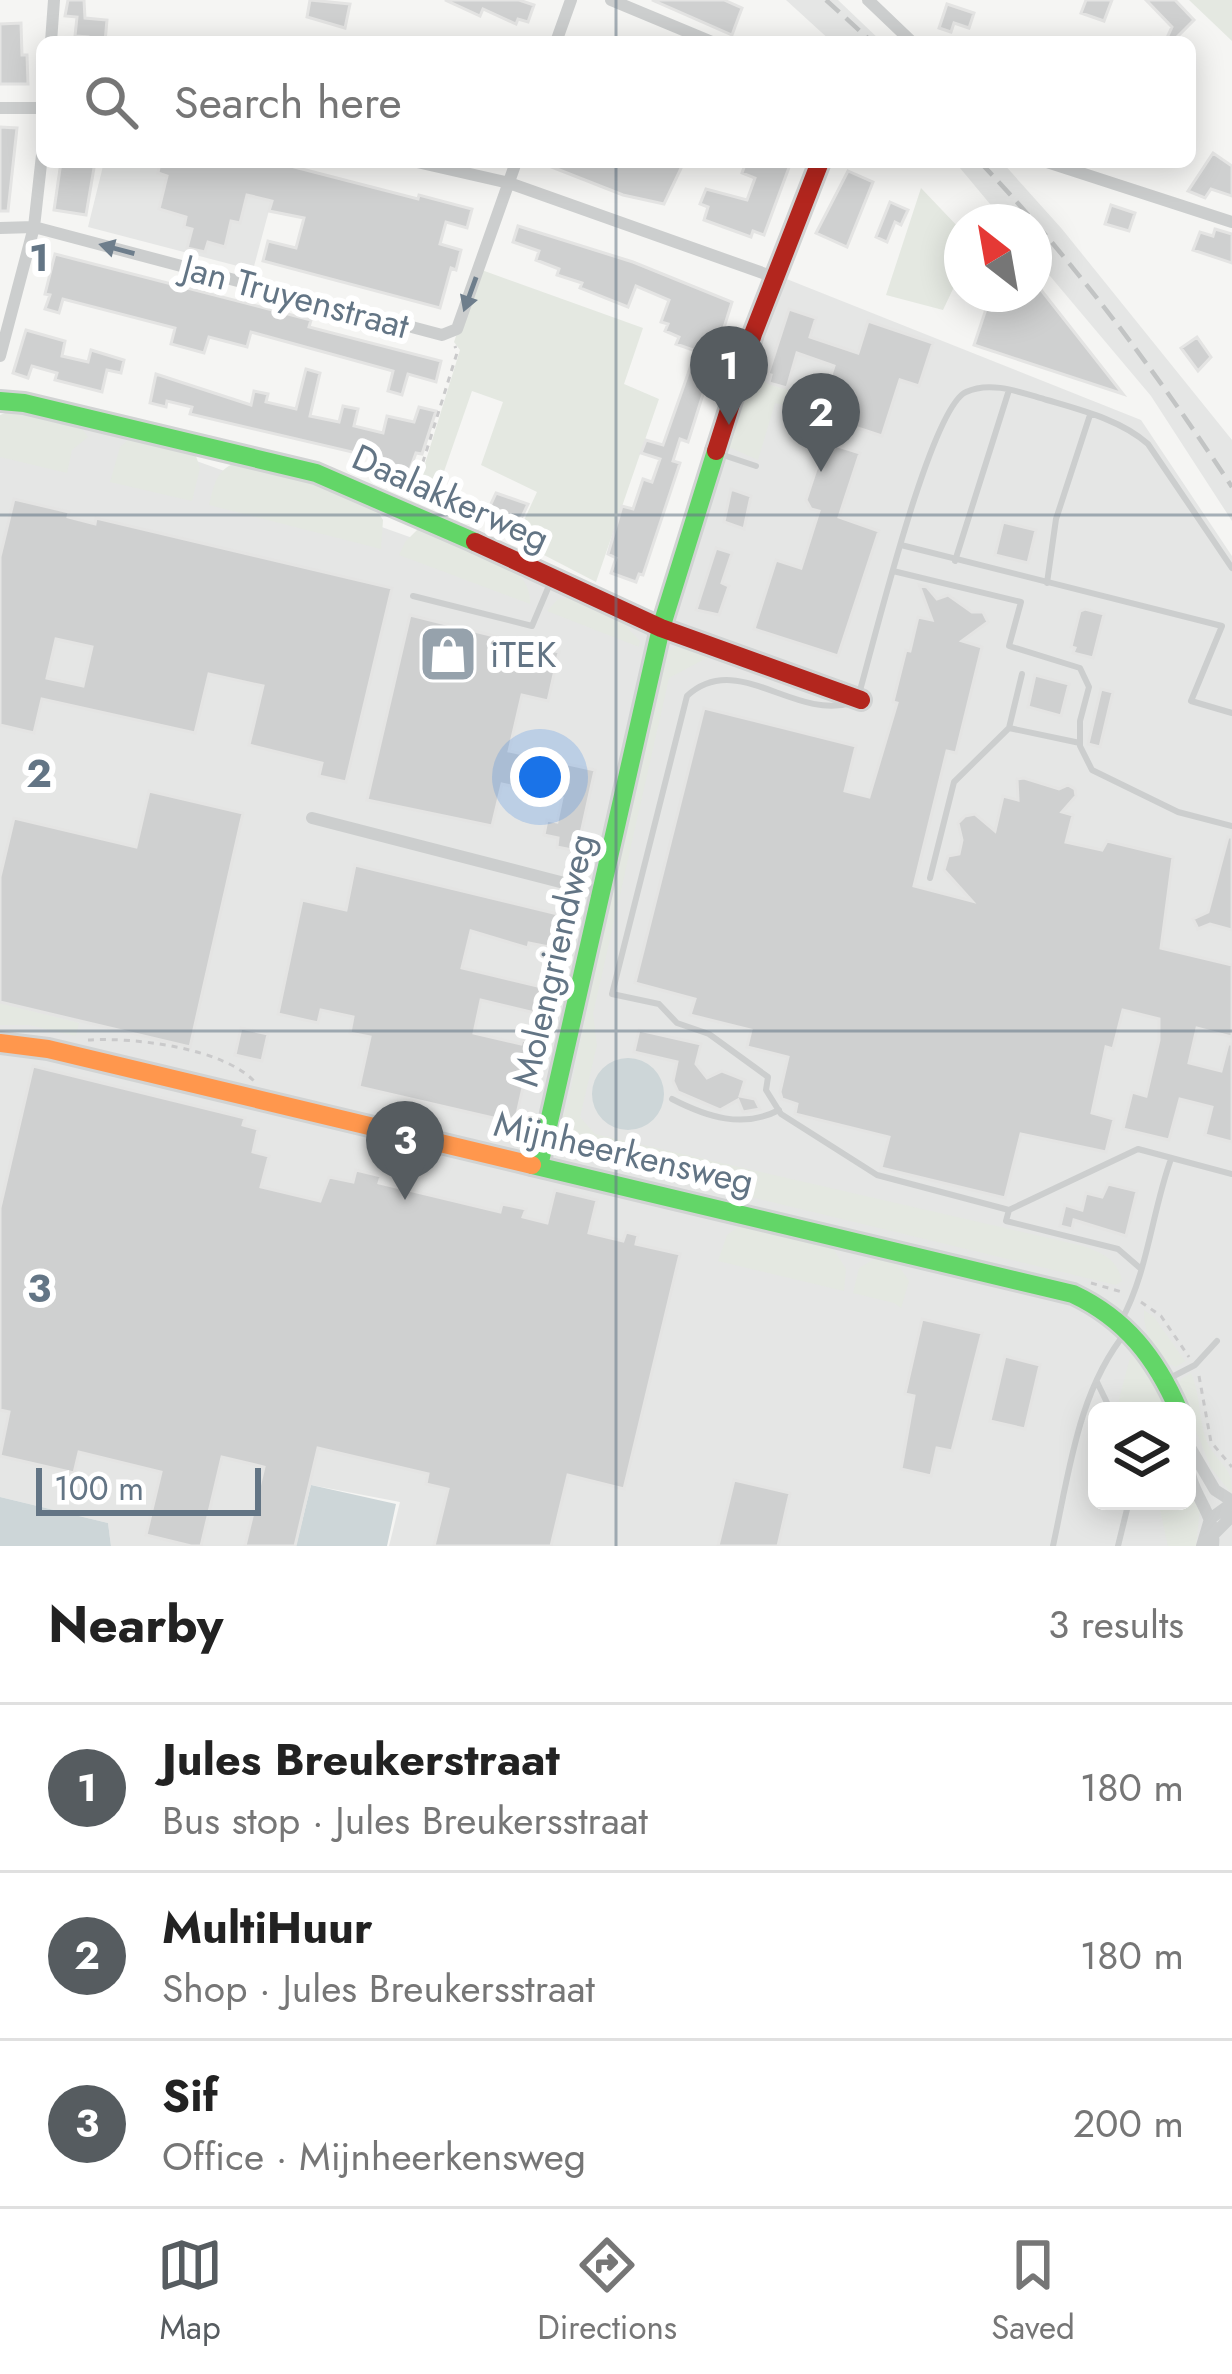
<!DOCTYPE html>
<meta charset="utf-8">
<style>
:root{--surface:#fff;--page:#f2f2f2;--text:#222;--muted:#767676;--line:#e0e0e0;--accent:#565c60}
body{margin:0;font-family:Jost,sans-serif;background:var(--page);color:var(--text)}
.controls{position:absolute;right:36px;bottom:36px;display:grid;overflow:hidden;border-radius:18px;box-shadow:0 6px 30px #0003}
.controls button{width:108px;height:108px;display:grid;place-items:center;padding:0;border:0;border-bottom:3px solid var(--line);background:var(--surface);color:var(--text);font:60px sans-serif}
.compass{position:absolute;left:944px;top:204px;width:108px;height:108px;border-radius:50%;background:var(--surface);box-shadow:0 6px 30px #0003;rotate:329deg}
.scale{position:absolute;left:36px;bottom:30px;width:225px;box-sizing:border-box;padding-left:12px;border:6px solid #637585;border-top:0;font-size:33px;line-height:42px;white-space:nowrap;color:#637585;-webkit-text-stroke:9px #fff;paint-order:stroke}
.you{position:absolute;left:540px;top:777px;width:42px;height:42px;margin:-30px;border:9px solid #fff;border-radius:50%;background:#1a73e8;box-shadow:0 0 0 18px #1a73e833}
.badge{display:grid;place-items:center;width:78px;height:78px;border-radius:50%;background:var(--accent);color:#fff;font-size:39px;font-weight:700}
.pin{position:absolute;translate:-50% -99px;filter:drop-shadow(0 3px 6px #0008)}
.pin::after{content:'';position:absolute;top:63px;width:42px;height:36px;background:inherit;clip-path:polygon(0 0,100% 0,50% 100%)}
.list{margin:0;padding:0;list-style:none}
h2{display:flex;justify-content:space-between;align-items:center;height:156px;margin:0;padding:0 48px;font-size:51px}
h2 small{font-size:39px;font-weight:400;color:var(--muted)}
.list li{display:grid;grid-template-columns:78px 1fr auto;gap:36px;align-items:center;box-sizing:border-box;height:168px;padding:0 48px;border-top:3px solid var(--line)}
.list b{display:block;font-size:45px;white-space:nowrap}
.list p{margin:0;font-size:39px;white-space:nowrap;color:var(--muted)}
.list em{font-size:39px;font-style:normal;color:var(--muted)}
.icon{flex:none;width:66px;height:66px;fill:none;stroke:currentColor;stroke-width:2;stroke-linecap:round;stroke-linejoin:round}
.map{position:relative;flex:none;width:1232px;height:1546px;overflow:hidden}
.search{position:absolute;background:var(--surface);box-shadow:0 6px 30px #0003;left:36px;right:36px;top:36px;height:132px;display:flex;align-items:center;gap:30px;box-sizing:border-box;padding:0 42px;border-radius:18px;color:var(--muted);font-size:45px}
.sheet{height:660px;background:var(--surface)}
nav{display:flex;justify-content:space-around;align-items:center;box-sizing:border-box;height:168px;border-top:3px solid var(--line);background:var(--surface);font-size:33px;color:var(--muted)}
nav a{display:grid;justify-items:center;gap:6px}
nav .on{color:var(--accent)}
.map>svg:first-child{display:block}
.built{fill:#e5e6e5;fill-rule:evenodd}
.green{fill:#e4e8e1}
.water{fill:#cdd6d8}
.building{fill:#cfd0d0;stroke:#e4e4e3;stroke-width:3;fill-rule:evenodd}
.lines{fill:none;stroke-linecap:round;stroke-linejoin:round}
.fast-casing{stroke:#d1d3d3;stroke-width:24}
.slow-casing{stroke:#d1d3d3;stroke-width:24}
.jam-casing{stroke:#d1d3d3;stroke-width:24}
.path{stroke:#cacacb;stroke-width:3;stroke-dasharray:6 6;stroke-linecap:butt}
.lane{stroke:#cccece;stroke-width:6}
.street{stroke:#cccece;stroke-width:12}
.fast{stroke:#63d668;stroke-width:18}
.slow{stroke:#ff974d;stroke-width:18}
.jam{stroke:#b3261e;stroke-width:18}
.rail{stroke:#c2c4c4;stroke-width:4.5;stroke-dasharray:18 9;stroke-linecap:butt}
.oneway{fill:#6e7e8c}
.grid{fill:none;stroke:#637585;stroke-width:3;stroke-opacity:0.55}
.labels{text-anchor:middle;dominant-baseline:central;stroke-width:12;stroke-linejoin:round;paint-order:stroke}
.street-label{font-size:36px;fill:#637585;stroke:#fff}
.poi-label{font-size:36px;fill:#637585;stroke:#fff;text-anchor:start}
.grid-label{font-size:39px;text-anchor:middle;font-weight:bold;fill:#637585;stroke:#fff;stroke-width:12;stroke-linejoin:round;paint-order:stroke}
</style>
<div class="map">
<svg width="1232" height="1546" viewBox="0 0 1232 1546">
<rect width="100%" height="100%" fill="#f5f5f3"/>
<path class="built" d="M786 0H838L882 42H832Z
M104 162H282L253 270 88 227Z
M955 162H1002L1062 229 1232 440V521L1151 396 1034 257V222H1005Z
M769 272 1141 420 1232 556V1546H389L400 1502 311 1485 296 1546H111L108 1523 0 1497V415L129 437 654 624ZM1097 1411H1187V1501H1097Z"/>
<path class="green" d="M1189 0H1232V41Z
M921 188 962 231V270L943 310 886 295Z
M479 269 643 328 624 384 659 399 596 582 515 540 537 492 481 465 503 402 472 391 432 506 415 496 460 350 454 342Z
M749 377 809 397 804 410 775 403 758 460 727 446Z
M13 410C40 414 73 412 88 437L72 450 67 473 0 457V415Z
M130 438 195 453 200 468 192 501 110 482 120 447Z
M245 460 370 499 383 520 381 549 209 505C215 480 218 466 245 460Z
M419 528 431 529C464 544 532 560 530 604L399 555 405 542Z
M578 597 614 614 640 641 639 647 547 611 558 599Z
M682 644 714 654 669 678 593 1014 597 1045 580 1117 595 1134 1083 1246C1103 1253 1117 1259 1122 1281L1116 1285 563 1152 559 1126 567 1107 612 889 614 862 622 855 661 683 657 669 665 653Z
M0 1003 79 1023 76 1036 29 1025H0Z
M742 1224 831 1245 846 1269 844 1291 718 1261 727 1235Z
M881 1255 893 1258 909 1281 901 1308 894 1303 853 1293 859 1268Z
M1144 1310 1154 1317 1185 1361 1176 1367C1155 1358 1143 1331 1144 1310Z
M1135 1351 1169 1411H1121L1119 1399 1131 1354Z
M1191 1373C1201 1395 1198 1420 1207 1442 1219 1467 1232 1463 1232 1494L1211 1468 1179 1388 1181 1379Z
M1187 1485 1200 1509 1196 1546H1168L1158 1501H1187Z"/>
<path class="water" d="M592 1094a36 36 0 1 1 72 0a36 36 0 1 1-72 0Z
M311 1485 396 1504 387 1546H296Z
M0 1497 108 1523 111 1546H0Z"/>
<path class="building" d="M68 0H84L85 18 107 20 105 42H88V37L75 36 77 17 65 16Z
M310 0 350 4 345 28 307 17Z
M445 0H519L534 5 528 22 518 19 516 24 483 9 480 16Z
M652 0H724L742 8 732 35Z
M1086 0H1112L1104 21 1081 13Z
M1146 0H1175L1194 20 1172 42H1165L1172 27Z
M947 4 974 13 969 28 954 23 951 32 939 28Z
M21 23 22 55H27L28 84H0V24Z
M0 127 17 128 8 211H0Z
M1213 153 1232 166V196L1211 189 1205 198 1188 191Z
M61 162H95L86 215 54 210Z
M160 162H275L418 199 419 195 472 209 467 228 446 222 440 244 461 250 456 270 451 268 440 308 263 261 268 241 296 248 304 218 269 211 272 201 247 195 240 223 231 221 225 247 208 242 205 252 187 248 192 229 184 227 186 217 159 209 167 176 158 173Z
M539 162H684L664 204 623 195Z
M746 162H791L764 235 753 231 751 237 704 220 708 207 700 204 706 189 747 200 755 178 742 173Z
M848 171 873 182 847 247 816 233Z
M890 202 908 210 901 225 895 222 887 242 876 237Z
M1111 205 1135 213 1129 231 1105 224Z
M518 226 633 262 732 302 688 442 680 439 673 461 680 463 643 575 639 574 636 582 611 573 616 558 608 554 622 506 633 509 643 479 652 482 660 459 641 453 646 440 663 445 696 351 676 344 679 337 665 331 668 324 661 322 669 300 636 286 628 307 580 288 582 283 557 275 559 269 536 260 539 251 513 242Z
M1215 229 1232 234V263L1193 250 1200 232 1213 236Z
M55 254 311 320 309 327 441 361 436 382 408 374 402 395 388 391 393 371 251 332 247 347 209 337 204 353 171 344 175 328 63 299 59 313 45 309 50 295 45 294Z
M1034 281 1123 394 974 345 991 294H1034Z
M789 309 816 318 810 337 858 353 868 321 933 343 919 386 900 380 882 436 818 415 834 366 797 353 787 388 769 383 771 375 768 374Z
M26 330 65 341 62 356 88 362 91 350 124 360 121 373 107 370 102 392 55 380 57 373 32 366 28 378 13 373Z
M1197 337 1211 357 1198 371 1181 348Z
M306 369 320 373 310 416 339 422 343 406 358 409 354 426 383 433 387 416 414 422 419 407 436 411 422 454 416 453 409 472 389 470 391 461 190 414 192 407 167 401 166 407 150 403 156 374 251 405 254 391 268 394 266 402 296 409Z
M825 442 860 453 839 517 879 531 838 656 754 629 776 560 801 568 819 511 811 509 806 500Z
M731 489 751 496 744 529 724 522Z
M496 493 528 504 518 525 489 508Z
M14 499 69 512 68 517 95 524 96 518 392 588 346 782 319 776 322 763 249 745 263 686 209 674 195 733 42 699 34 733 0 725V557ZM56 639 92 647 83 686 47 678Z
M1003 522 1036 530 1028 563 995 555Z
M716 548 732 553 722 583 729 586 719 615 696 610Z
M919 585 927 587 937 599 948 595 972 612H983L988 622 962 641 982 647 956 753 947 751 914 886 972 901 944 870 948 856 959 854 962 840 958 823 965 816 975 814 995 831 1003 796 1018 800 1017 779 1024 778 1059 789 1068 785 1075 789 1076 796 1062 812 1073 815 1066 842 1102 850 1107 841 1173 857 1161 948 1232 965V1037L1197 1028 1189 1063 1221 1071 1228 1044H1232V1142L1205 1135 1212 1107 1180 1099 1169 1140 1123 1129 1132 1092 1146 1096 1159 1040V1019L1123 1010 1113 1049 1106 1047 1092 1113 1114 1119 1106 1152 1021 1134 1005 1198 881 1168 889 1137 795 1114 797 1104 782 1099 780 1092 788 1057 747 1047 751 1030 690 1015 695 999 635 983 704 708 856 746 845 791 869 797 897 703 893 702 906 650 910 651 918 617 932 620Z
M1085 609 1104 614 1093 658 1073 653 1075 648 1071 647 1080 611Z
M410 615 559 652 548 701 522 695 509 751 595 770 577 851 557 847 558 838 544 835 547 820 557 822 562 798 502 784 492 826 367 800Z
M1035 675 1069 684 1061 716 1028 707Z
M1101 689 1113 692 1100 747 1088 744Z
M149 791 243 813 190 1047 0 1002V877L14 818 136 847Z
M1228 837H1232V930L1210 924 1198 929 1193 919 1208 912Z
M355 865 562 915 554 948 529 943 528 948 471 931 462 968 546 988 539 1014 481 1000 474 1033 521 1044 522 1040 533 1043 530 1058 532 1062 528 1065 515 1123 359 1087 370 1037 350 1033 353 1017 321 1010 318 1023 278 1014 302 900 346 910Z
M241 1028 268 1034 262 1061 235 1055Z
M639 1030 701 1044 696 1064 707 1078 722 1071 745 1080 740 1096 755 1099 760 1109 743 1112 738 1100 720 1110 678 1092 673 1081 677 1062 634 1052Z
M33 1066 245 1118 243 1125 258 1129 253 1152 269 1156 261 1187 320 1201 329 1177 353 1182 356 1170 381 1176 379 1183 500 1212 502 1204 526 1209 523 1217 547 1223 555 1190 597 1200 589 1233 623 1241 626 1232 638 1235 636 1244 680 1254 624 1489 568 1475 551 1546H434L448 1489 426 1484 428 1474 318 1448 295 1546H245L264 1467 222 1457 201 1546H191L146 1535 161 1472 79 1452 74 1473 0 1456 9 1412 0 1410V1208Z
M1108 1184 1137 1191 1126 1236 1074 1220 1072 1229 1060 1226 1065 1205 1082 1210 1086 1193 1102 1197Z
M922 1319 982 1333 952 1451 937 1448 931 1476 901 1469 914 1396 905 1394Z
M1005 1356 1040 1365 1025 1429 990 1421Z
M734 1480 790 1493 778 1546H718Z"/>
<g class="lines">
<defs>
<path id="fast" d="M0 401 24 403 316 473 475 542
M532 1165 1073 1294C1126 1319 1156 1358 1179 1411
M539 1166 661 628 716 451"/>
<path id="slow" d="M0 1043 48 1049 532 1165"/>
<path id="jam" d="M716 451 753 334 820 162
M475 542 661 628 861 700"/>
</defs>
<use href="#fast" class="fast-casing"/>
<use href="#slow" class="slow-casing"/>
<use href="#jam" class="jam-casing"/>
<path class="path" d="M412 497 457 353 455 346
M88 1040C134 1037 222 1048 254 1081
M1091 1283 1122 1292
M1141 1302 1161 1316 1189 1357
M1199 1376 1211 1442 1232 1467"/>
<path class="lane" d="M717 453 756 466
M901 545 1222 626 1191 701 1232 713
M955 561 1009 390
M893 571 1021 602 1009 646 1080 668 1089 687 1080 721V746L1092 770 1178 812 1232 826
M1047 583 1056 519 1090 415
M413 596 532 626 551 581
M859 694C873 646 930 408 966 392 991 380 1022 393 1047 400 1081 410 1121 420 1148 444L1232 568
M851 703C793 720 737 650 687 696L612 994 659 1004 677 1023 709 1034 768 1077 766 1090 781 1114 877 1175 1009 1210 1138 1149 1232 1174
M1009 728 1022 674
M930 878 954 782 1009 728 1080 743
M672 1099C707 1117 743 1129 779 1110
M1009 1210 1006 1221 1118 1249 1140 1268
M1121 1321C1148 1272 1152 1211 1171 1159
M1168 1379 1195 1365 1217 1341
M1097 1382 1111 1411
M1053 1546C1069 1473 1078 1390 1127 1331
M1118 1546 1129 1501"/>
<path class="street" d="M611 0 712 42
M868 0 912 42
M51 42 54 0
M556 42 571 0
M0 108H42
M417 162 509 183 774 277
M1047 162 1232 222
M0 228 34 227 442 335 457 329 516 162
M0 356 34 227 42 155
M312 818 603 893
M1187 1431C1191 1447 1186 1465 1192 1481 1200 1504 1216 1520 1213 1546
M1191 1449 1215 1490 1232 1501
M1215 1533 1232 1516
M1202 1546 1210 1519 1232 1503"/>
<use href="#fast" class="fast"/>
<use href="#slow" class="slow"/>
<use href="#jam" class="jam"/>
<path class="rail" d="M826 0 872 42
M980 162C1075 262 1156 372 1232 487"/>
</g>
<defs><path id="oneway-solid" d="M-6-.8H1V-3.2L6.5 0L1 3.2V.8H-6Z" transform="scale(3)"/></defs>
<g class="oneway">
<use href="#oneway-solid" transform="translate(117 249) rotate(-165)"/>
<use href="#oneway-solid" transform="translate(470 294) rotate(110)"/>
</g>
<path class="grid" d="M616 0V42M616 162V1546M0 515H1232M0 1031H1232"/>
<defs>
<symbol id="shop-square" viewBox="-11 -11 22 22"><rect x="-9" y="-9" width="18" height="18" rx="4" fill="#96a2ac" stroke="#fff"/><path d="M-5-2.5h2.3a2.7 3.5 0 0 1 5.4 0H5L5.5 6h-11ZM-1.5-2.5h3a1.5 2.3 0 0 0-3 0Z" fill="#fff"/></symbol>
</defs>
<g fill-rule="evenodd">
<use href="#shop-square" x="415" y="621" width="66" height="66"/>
</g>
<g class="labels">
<g class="street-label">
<text transform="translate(296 296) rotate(15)">Jan Truyenstraat</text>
<text transform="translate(451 497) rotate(24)">Daalakkerweg</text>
<text transform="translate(553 960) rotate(-77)">Molengriendweg</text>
<text transform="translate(624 1152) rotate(13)">Mijnheerkensweg</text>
</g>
<g class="poi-label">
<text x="490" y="654">iTEK</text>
</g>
</g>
<g class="grid-label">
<text x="39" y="271">1</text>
<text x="39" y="787">2</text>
<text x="39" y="1302">3</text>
</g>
</svg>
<div class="controls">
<button><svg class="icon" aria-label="layers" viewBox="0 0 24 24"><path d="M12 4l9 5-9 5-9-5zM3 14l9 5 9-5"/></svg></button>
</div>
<svg class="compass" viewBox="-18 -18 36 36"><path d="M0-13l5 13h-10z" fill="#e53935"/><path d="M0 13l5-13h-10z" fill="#767676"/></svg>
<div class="scale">100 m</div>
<div class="you"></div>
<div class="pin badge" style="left:729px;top:425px">1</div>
<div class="pin badge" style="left:821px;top:472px">2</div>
<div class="pin badge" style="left:405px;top:1200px">3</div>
<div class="search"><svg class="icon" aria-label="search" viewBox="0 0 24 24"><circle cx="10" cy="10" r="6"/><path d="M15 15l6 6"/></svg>Search here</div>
</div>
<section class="sheet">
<h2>Nearby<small>3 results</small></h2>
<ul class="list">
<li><span class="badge">1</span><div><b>Jules Breukerstraat</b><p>Bus stop · Jules Breukersstraat</p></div><em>180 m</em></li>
<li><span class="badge">2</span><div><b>MultiHuur</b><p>Shop · Jules Breukersstraat</p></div><em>180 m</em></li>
<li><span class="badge">3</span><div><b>Sif</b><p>Office · Mijnheerkensweg</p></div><em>200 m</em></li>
</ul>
</section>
<nav>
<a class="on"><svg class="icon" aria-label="map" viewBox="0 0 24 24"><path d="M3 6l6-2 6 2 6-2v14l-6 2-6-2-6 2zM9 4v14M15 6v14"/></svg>Map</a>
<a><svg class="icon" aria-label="directions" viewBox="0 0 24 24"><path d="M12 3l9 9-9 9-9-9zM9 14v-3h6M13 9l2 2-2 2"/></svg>Directions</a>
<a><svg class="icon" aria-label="saved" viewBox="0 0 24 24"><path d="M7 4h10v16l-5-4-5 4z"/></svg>Saved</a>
</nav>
